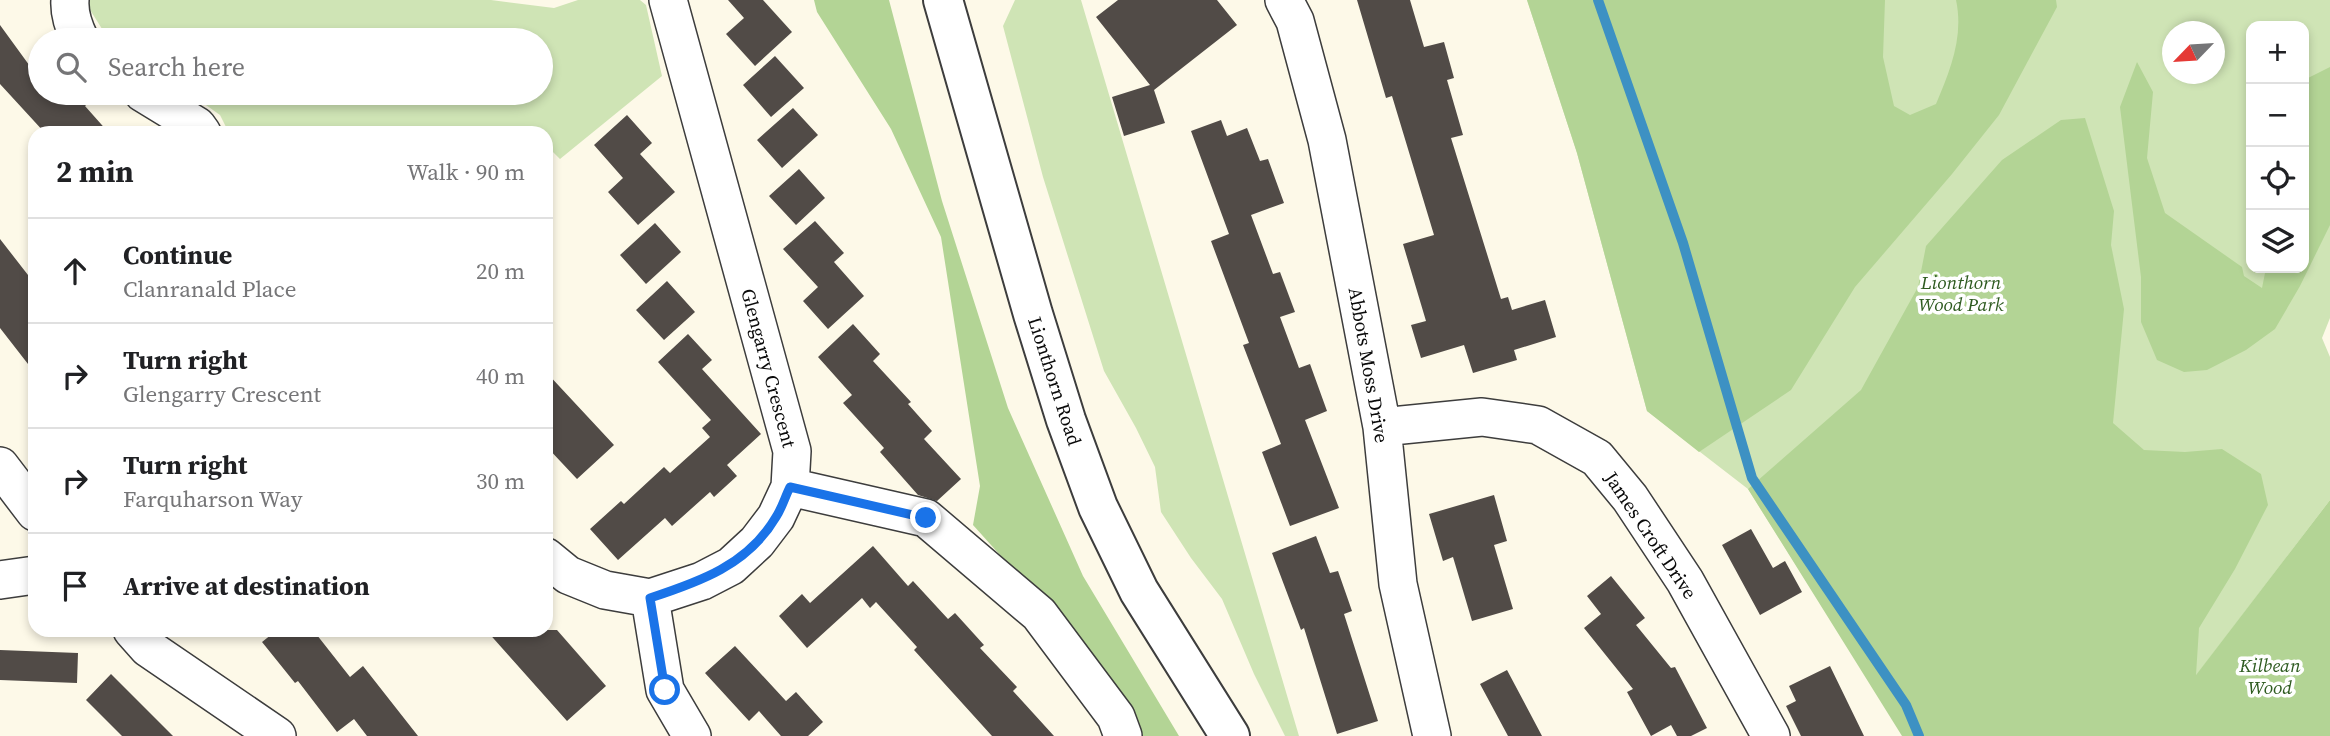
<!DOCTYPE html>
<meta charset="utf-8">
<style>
:root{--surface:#fff;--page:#f2f2f2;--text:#202124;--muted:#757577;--line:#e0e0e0}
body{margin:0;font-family:"Source Serif 4",serif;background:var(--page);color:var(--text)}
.controls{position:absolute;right:21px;top:21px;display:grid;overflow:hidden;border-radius:14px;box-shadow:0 4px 10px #0003}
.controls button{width:63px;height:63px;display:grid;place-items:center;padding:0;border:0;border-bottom:2px solid var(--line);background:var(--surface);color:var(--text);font:35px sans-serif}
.compass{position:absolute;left:2162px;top:21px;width:63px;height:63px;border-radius:50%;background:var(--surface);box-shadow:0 4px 10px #0003;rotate:245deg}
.stop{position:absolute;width:21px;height:21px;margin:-16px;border:5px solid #1a73e8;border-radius:50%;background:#fff}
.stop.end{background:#1a73e8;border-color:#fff;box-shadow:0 2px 7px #0008}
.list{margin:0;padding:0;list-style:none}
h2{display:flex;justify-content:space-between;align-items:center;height:91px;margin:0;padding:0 28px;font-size:30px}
h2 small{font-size:23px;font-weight:400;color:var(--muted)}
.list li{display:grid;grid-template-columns:46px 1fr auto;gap:21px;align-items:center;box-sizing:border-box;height:105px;padding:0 28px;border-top:2px solid var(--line)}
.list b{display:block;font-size:26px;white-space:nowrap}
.list p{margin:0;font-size:23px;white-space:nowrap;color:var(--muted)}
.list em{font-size:23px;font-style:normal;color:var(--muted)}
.icon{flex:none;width:38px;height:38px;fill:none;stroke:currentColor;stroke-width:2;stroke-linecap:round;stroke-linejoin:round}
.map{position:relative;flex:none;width:2330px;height:736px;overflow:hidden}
.search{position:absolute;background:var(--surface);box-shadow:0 4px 10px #0003;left:28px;top:28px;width:525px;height:77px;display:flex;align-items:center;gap:18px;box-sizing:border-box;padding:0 24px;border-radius:38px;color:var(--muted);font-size:26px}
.panel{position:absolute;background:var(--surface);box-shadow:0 4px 10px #0003;left:28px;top:126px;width:525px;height:511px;border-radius:21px}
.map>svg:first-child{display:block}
.green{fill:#cfe4b5;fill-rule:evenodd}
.forest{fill:#b3d495}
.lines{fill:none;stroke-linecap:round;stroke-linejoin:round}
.stream{stroke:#3d91c3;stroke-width:10}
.building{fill:#514b47}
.minor-casing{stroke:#3d3d3d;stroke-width:40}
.tertiary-casing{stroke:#3d3d3d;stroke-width:42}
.minor{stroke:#fff;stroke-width:37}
.tertiary{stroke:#fff;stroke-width:38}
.route{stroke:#1a73e8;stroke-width:9}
.labels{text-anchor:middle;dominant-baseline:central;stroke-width:7;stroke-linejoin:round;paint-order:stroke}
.park-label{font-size:19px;font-style:italic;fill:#2e5b20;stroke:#fff}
.street-label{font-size:19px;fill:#0a0a0a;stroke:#fff}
</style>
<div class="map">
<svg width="2330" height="736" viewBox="0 0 2330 736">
<rect width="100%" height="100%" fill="#fdf9e8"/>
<path class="green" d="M89 0H491L554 8 578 0H640L646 5 662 76 560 159 546 145V133H534L529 128 500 126 492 133H229L220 115 189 93H541V40H109L87 5Z
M1015 0H1081L1299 736H1285L1254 674 1222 599 1191 558 1161 512 1155 467 1136 428 1104 371 1043 177 1003 26Z
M1527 0H2330V318L2322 338 2330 357V500L2195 677 1898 727 1748 489 1647 411 1577 153ZM2251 26H2304V268H2251ZM2172 32H2214V74H2172Z"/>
<path class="forest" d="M814 0H889L942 201 1008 408 1083 576 1179 736H1136L1061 623 973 525 980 486 941 237 891 129 817 12Z
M1527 0H1885L1883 57 1894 106 1910 115 1936 104C1950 71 1964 37 1956 0H2056L2057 7 1999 115 1952 174 1855 287 1791 390 1699 452 1647 411 1577 153Z
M2137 62 2153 92 2147 158 2165 213 2242 267 2244 276 2262 288 2266 268H2304V80L2330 67V225L2300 286 2275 329 2246 350 2207 370 2184 372 2157 360 2141 322V277L2120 107Z
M2085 118 2114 211 2111 245 2124 309 2113 423 2144 450 2185 452 2222 449 2261 474 2268 505 2235 569 2199 628 2196 675 2330 500V736H1902L1748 489 1861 390 1918 287 1926 246 2002 160 2061 120Z"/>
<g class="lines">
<path class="stream" d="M1598 0 1683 243 1752 478 1906 705 1919 736"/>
</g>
<path class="building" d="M728 0H763L792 32 755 66 726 34 744 18Z
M1118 0H1217L1237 25 1154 90 1165 123 1124 136 1112 97 1150 85 1096 17Z
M1357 0H1410L1424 47 1444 42 1454 78 1447 80 1463 135 1451 138 1501 299 1508 297 1512 310 1545 300 1556 337 1514 350 1517 360 1473 373 1464 345 1421 358 1411 325 1426 321 1403 244 1434 235 1392 96 1386 98Z
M0 25 40 80V93H99L85 106 109 133H45L0 84Z
M775 56 804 88 771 117 743 85Z
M793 108 818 135 782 168 757 140Z
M627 115 652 143 640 154 675 192 638 225 608 192 623 178 594 145Z
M1221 120 1227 136 1247 128 1260 161 1268 159 1284 203 1251 215 1273 274 1280 272 1295 312 1280 317 1299 368 1310 364 1327 411 1305 420 1339 508 1290 526 1262 452 1281 444 1243 345 1249 343 1211 241 1229 234 1191 131Z
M799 169 825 198 796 225 769 196Z
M815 221 844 253 834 262 864 296 828 329 803 301 818 287 783 249Z
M655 223 681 252 646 284 620 255Z
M0 239 35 284V373L0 328Z
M667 281 695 312 664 340 636 310Z
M853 324 880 354 873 361 911 402 908 404 932 431 924 439 961 479 937 501 918 495 880 452 884 448 843 403 852 395 818 357Z
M688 334 712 360 702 369 761 434 727 465 737 476 714 497 710 492 672 526 665 518 618 560 590 529 621 501 624 504 664 467 670 473 710 437 702 428 711 420 658 362Z
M546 372 614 445 577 479 546 446Z
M1494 495 1507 541 1494 545 1513 609 1472 621 1453 557 1443 561 1429 514Z
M1751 529 1773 568 1785 561 1802 592 1760 615 1722 545Z
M1316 536 1330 573 1338 571 1352 611 1344 614 1378 721 1337 734 1304 628 1301 630 1272 553Z
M873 546 908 586 913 581 948 619 955 613 984 645 980 648 1017 687 1013 691 1054 736H992L914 650 917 647 876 602 870 608 862 598 807 648 779 616 802 594 810 603Z
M1611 576 1645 618 1636 625 1671 668 1675 667 1707 728 1691 736H1677L1671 725 1651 736 1627 692 1633 689 1584 628 1601 614 1587 596Z
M277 630H313L350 677 363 666 418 736H367L354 719 337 732 298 681 295 683 262 642Z
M486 630H557L606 686 567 721Z
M735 646 786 701 796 692 823 722 808 736H781L759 711 749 721 705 673Z
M0 650 78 653 77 683 0 680Z
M1830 666 1864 736H1801L1786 706 1796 701 1789 686Z
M1507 670 1542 736H1508L1480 684Z
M111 674 173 736H122L86 700Z"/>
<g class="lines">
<defs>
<path id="minor" d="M70 0C69 14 74 28 80 40
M1284 0 1295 21 1327 140 1382 427 1398 584 1432 736
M143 93 197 126 202 133
M1382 427 1482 417 1538 425 1597 458 1630 498 1685 581 1771 736
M0 466 35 512
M790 487 926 518 1039 614 1116 717 1123 736
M546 557 568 575 605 590 650 598 702 581 731 566 757 542 776 517 790 487 792 451 668 0
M0 580 35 575
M650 598 665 690 692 736
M132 630 148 648 277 736"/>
<path id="tertiary" d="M943 0 1033 314 1066 420 1098 507 1139 591 1230 736"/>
</defs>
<use href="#minor" class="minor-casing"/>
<use href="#tertiary" class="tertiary-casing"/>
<use href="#minor" class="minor"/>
<use href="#tertiary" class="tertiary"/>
</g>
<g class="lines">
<path class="route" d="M665 690 650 598C699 582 748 565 776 517 782 508 785 497 790 487L926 518"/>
</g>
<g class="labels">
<g class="park-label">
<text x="1961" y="282">Lionthorn<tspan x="1961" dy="22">Wood Park</tspan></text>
<text x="2270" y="665">Kilbean<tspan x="2270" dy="22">Wood</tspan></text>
</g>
<g class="street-label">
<text transform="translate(1369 365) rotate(80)">Abbots Moss Drive</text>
<text transform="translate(769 368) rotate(75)">Glengarry Crescent</text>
<text transform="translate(1055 381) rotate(72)">Lionthorn Road</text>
<text transform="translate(1651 535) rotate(56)">James Croft Drive</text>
</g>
</g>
</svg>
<div class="controls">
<button>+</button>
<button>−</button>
<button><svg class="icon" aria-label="locate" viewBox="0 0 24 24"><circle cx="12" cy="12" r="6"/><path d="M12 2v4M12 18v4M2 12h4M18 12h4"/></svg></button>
<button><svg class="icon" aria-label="layers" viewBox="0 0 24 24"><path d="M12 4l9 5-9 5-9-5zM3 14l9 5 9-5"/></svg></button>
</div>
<svg class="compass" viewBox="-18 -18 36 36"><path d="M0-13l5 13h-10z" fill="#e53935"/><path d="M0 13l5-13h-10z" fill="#757577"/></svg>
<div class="stop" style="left:665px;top:690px"></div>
<div class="stop end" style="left:926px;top:518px"></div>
<div class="search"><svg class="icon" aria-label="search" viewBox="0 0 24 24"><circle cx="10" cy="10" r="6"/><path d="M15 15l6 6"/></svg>Search here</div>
<section class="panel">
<h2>2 min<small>Walk · 90 m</small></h2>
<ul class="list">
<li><svg class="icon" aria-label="ahead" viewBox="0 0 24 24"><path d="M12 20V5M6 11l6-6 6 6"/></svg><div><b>Continue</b><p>Clanranald Place</p></div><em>20 m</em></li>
<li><svg class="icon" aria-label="right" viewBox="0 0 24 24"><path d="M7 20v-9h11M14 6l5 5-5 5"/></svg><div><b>Turn right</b><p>Glengarry Crescent</p></div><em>40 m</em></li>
<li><svg class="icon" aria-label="right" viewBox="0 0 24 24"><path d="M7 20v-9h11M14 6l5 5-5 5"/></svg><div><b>Turn right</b><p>Farquharson Way</p></div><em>30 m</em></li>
<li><svg class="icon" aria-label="arrive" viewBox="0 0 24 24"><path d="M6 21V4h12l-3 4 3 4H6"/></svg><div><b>Arrive at destination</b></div></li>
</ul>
</section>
</div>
